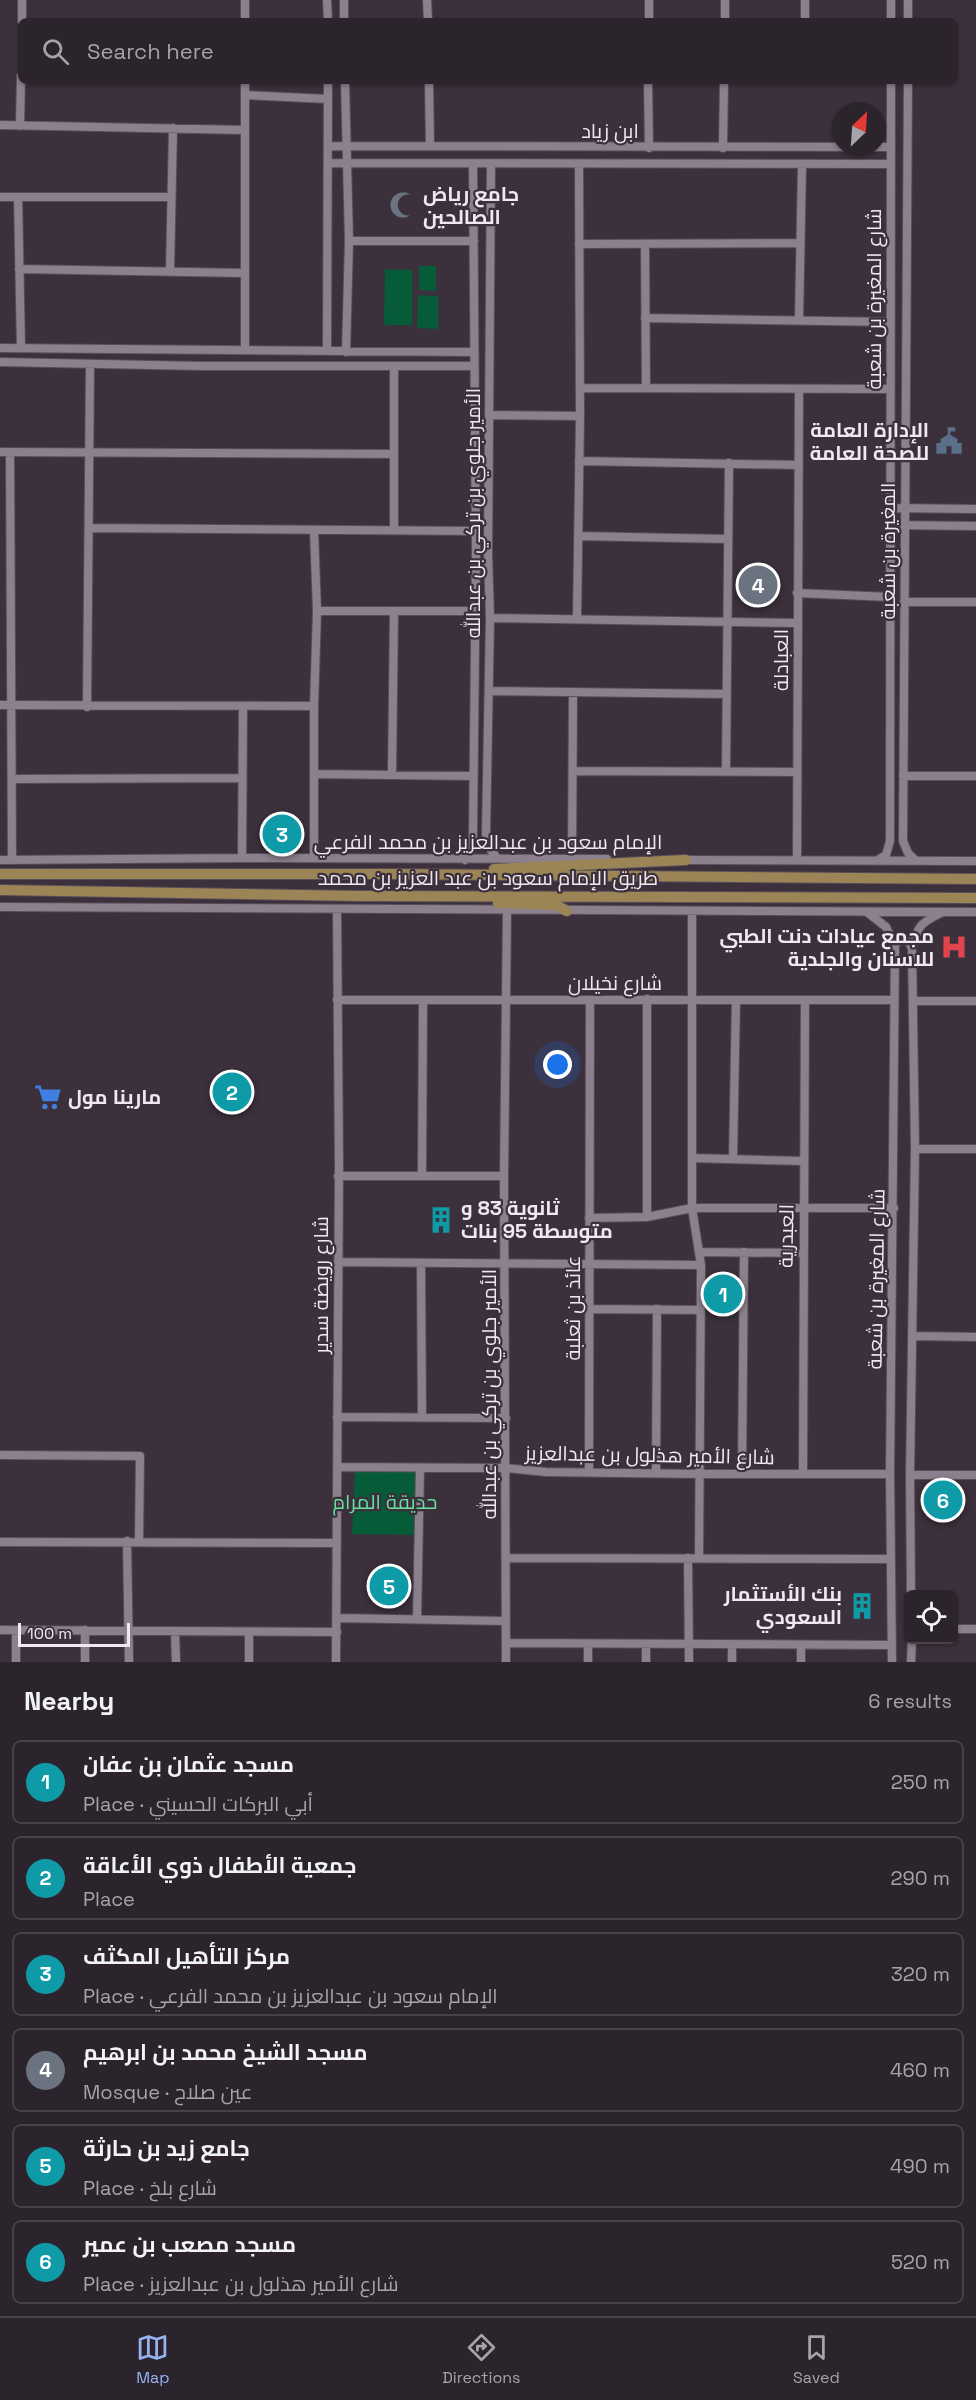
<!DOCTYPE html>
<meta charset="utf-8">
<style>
:root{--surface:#2c242c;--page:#383038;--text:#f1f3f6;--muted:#a6a4a9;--line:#484148;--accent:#95b2f1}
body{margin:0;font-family:"Space Grotesk",Cairo,sans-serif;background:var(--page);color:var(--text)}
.controls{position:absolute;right:18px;bottom:18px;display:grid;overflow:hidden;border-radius:9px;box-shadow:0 2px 4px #0004}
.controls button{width:54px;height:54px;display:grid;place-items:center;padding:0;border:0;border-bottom:2px solid var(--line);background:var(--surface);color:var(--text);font:30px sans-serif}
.compass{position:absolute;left:832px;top:102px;width:54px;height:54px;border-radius:50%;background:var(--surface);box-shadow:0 2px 4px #0004;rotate:25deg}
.scale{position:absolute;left:18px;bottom:15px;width:112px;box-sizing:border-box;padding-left:6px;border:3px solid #f0e8f0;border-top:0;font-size:16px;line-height:21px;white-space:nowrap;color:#f0e8f0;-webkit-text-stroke:4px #3b303b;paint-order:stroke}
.you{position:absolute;left:558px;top:1065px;width:21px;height:21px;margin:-15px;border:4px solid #fff;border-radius:50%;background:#1a73e8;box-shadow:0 0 0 9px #1a73e833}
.badge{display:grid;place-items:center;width:39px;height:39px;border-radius:50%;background:var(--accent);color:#fff;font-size:20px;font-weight:700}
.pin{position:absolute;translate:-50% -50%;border:3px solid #fff;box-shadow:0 2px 6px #0006}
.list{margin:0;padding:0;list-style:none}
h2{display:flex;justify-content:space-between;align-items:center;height:78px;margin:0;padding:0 24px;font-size:26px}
h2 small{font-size:20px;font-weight:400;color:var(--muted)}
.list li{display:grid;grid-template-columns:39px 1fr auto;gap:18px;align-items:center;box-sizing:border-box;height:84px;margin:0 12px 12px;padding:0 12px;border:2px solid var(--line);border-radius:9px}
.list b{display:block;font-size:22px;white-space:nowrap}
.list p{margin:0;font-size:20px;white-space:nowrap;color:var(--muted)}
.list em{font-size:20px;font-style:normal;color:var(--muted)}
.icon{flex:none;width:33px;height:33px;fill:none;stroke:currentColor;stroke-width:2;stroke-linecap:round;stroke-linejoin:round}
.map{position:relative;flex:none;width:976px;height:1662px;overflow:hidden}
.search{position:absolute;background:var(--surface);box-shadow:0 2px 4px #0004;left:18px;right:18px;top:18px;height:66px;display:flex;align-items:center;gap:15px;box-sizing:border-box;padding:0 21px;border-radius:9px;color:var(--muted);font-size:22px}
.sheet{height:654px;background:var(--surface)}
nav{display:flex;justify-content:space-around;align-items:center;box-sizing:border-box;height:84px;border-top:2px solid var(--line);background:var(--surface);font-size:16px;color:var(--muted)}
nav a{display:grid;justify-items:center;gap:3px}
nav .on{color:var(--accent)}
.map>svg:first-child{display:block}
.green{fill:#065c38}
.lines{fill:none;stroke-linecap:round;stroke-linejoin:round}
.minor-casing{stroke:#584d58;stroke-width:10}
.major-casing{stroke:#584d58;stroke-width:12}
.minor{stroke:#8d808e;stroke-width:8}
.major{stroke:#9b8556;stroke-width:10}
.labels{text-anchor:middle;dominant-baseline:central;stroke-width:4.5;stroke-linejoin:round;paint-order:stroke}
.street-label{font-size:20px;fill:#f0e8f0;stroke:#3b303b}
.poi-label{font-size:20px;font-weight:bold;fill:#f0e8f0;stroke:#3b303b;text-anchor:start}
.park-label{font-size:20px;fill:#65e1a0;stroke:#3b303b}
</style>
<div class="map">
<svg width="976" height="1662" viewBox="0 0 976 1662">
<rect width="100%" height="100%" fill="#3b303b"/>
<path class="green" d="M419 266H436V291L419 290Z
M385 269 412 270V325H384Z
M418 295 438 296V329L417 328Z
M416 1470V1535L352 1534 355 1471Z"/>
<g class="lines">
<defs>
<path id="minor" d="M327 0 328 21
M344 0V21
M427 0 428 21
M891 0V21
M22 21V0
M245 21V0
M649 21V0
M725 21V0
M805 21V0
M908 21V0
M345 81 349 241 346 352
M429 81 430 146
M648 81 649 148
M908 81 903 841 908 853 916 861
M245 95 328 99
M0 125 245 130
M20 126 21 76
M328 146 891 147
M723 148 724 81
M329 163 891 164
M491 164 488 554 490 618 486 834 490 849 497 858
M0 197H171
M18 197 21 348
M349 241H474
M579 244 800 243
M645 244 646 388
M19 269 244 273
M170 271 173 128
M645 318 890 322
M799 319 802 166
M0 348 473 352
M245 350V81
M327 351 328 81
M0 362 201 366H473
M580 388 890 389
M490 415 580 416
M0 452 394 454
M10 453 12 860
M579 461 797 465
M890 508 976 509
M890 525 976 526
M89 528 476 531
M394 530V367
M578 536 728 539
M797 593 890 597
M904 602H976
M317 611H474
M490 618 798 623
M577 619 580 416 579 164
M489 691 726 694
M0 705 314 706
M87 707 90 365
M573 771 797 772
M726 771 729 463
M392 773 394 612
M314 774 473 776
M903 776H976
M12 779 241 778
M242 858 243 707
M314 858V706L317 611 314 530
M572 859 573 692
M0 860 242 858 607 859
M465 860 472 848 473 835 476 553 473 165
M682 860 976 861
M797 860 799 389
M878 860 886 855 890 841 891 81
M0 907 976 912
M692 911V1208L701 1265 699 1558
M867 912 886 927 895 946 890 1474 892 1662
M895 946 897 941 902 938 908 941 912 948
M647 999V1217
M337 1000H893
M914 1001H976
M915 1149H976
M692 1158 803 1161
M733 1159 736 1000
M422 1175 423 1001
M338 1176H504
M589 1218 647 1217 692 1208H894
M700 1252 802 1253
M338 1262C459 1264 580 1263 701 1265
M421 1265 422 1417
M589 1309 700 1310
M914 1336 976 1337
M337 1417 506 1418
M0 1455 140 1456 139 1541
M337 1467 505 1468 546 1472 700 1474H890
M589 1472 590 1000
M656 1473 657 1309
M803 1473 805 1000
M742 1474 744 1252
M910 1475H976
M127 1541 129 1662
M0 1542 337 1543
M506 1558 891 1559
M688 1558 689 1662
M911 1594 910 1475 915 1149 912 948C918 926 920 923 941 913
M337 1618 505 1621
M417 1619 420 1468
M954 1629H976
M0 1630 337 1632
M16 1630V1662
M85 1630V1662
M175 1631 176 1662
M506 1643 892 1645
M646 1644V1662
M732 1645V1662
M249 1662V1632
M336 1662 339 1168 337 909
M506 1662 504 1176 507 911
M588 1662V1644
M801 1662V1645
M911 1662 912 1640"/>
<path id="major" d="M494 869 686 860
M0 874H389L976 879
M0 890 360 896 976 898
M498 903 556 905 567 911"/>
</defs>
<use href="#minor" class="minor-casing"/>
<use href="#major" class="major-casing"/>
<use href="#minor" class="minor"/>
<use href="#major" class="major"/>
</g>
<defs>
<symbol id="mosque-bare" viewBox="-9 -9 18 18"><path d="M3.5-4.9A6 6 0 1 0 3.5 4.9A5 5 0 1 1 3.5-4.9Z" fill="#6b7280" stroke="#3b303b" stroke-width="2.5" paint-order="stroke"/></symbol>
<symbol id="civic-bare" viewBox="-9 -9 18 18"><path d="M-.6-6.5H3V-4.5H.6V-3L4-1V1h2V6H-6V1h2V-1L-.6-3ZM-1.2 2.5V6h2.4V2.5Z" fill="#5c6f8a" stroke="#3b303b" stroke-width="2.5" paint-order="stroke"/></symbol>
<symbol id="hospital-bare" viewBox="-9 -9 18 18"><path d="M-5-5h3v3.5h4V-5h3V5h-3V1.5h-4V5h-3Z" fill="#e0444e" stroke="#3b303b" stroke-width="2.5" paint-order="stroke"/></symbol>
<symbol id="supermarket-bare" viewBox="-9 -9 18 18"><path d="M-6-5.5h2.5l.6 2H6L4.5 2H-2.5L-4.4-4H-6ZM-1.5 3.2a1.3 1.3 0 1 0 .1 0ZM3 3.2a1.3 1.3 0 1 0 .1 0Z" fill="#3f7fe0" stroke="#3b303b" stroke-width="2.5" paint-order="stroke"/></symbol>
<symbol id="building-bare" viewBox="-9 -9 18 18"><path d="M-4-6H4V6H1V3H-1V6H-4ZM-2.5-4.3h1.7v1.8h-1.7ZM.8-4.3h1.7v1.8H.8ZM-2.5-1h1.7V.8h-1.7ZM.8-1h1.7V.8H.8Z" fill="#0f9aa8" stroke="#3b303b" stroke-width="2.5" paint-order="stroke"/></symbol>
</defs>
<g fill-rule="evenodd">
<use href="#mosque-bare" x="384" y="186" width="38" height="38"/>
<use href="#civic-bare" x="930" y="422" width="38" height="38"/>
<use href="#hospital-bare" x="935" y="928" width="38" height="38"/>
<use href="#supermarket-bare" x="29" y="1078" width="38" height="38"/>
<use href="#building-bare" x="422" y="1201" width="38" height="38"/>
<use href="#building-bare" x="843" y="1587" width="38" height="38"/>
</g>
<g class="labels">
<g class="street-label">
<text x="610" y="131">ابن زياد</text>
<text transform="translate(874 299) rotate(-90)">شارع المغيرة بن شعبة</text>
<text transform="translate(473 513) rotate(-90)">الأمير جلوي بن تركي بن عبدالله</text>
<text transform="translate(888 551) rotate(-90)">المغيرة بن شعبة</text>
<text transform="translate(781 660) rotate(-90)">العبادلة</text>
<text x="488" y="842">الإمام سعود بن عبدالعزيز بن محمد الفرعي</text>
<text x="488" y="878">طريق الإمام سعود بن عبد العزيز بن محمد</text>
<text x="615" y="983">شارع نخيلان</text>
<text transform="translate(786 1236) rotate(-89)">العبدرية</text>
<text transform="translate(876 1279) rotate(-89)">شارع المغيرة بن شعبة</text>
<text transform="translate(321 1285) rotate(-90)">شارع رويضة سدير</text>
<text transform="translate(573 1308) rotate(-90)">عائذ بن ثعلبة</text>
<text transform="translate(489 1394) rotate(-90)">الأمير جلوي بن تركي بن عبدالله</text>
<text transform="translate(650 1455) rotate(1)">شارع الأمير هذلول بن عبدالعزيز</text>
</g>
<g class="poi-label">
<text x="423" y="194">جامع رياض<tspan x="423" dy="23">الصالحين</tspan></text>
<text x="929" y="430" text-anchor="end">الإدارة العامة<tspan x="929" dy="23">للصحة العامة</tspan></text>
<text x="934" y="936" text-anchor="end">مجمع عيادات دنت الطبي<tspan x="934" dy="23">للاسنان والجلدية</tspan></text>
<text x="68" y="1097">مارينا مول</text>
<text x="461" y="1208">ثانوية 83 و<tspan x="461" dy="23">متوسطة 95 بنات</tspan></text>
<text x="842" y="1594" text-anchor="end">بنك الأستثمار<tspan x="842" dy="23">السعودي</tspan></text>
</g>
<g class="park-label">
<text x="385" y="1502">حديقة المرام</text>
</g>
</g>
</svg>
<div class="controls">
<button><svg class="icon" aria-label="locate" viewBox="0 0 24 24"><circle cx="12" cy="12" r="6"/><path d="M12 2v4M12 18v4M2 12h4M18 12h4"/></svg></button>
</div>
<svg class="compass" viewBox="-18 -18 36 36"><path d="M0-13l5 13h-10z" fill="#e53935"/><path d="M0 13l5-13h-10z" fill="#a6a4a9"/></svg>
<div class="scale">100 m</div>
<div class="you"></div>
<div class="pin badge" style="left:723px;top:1294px;background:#0f9aa8">1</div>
<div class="pin badge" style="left:232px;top:1092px;background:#0f9aa8">2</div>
<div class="pin badge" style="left:282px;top:834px;background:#0f9aa8">3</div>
<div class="pin badge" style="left:758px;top:585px;background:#6b7280">4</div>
<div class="pin badge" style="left:389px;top:1586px;background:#0f9aa8">5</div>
<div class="pin badge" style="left:943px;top:1500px;background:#0f9aa8">6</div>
<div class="search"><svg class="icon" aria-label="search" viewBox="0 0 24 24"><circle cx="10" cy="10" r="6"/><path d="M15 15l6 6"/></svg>Search here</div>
</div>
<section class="sheet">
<h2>Nearby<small>6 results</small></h2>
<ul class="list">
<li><span class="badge" style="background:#0f9aa8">1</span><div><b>مسجد عثمان بن عفان</b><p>Place · أبي البركات الحسيني</p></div><em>250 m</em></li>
<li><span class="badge" style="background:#0f9aa8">2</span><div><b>جمعية الأطفال ذوي الأعاقة</b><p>Place</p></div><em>290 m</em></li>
<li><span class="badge" style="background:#0f9aa8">3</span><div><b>مركز التأهيل المكثف</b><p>Place · الإمام سعود بن عبدالعزيز بن محمد الفرعي</p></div><em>320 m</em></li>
<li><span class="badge" style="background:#6b7280">4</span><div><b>مسجد الشيخ محمد بن ابرهيم</b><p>Mosque · عين صلاح</p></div><em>460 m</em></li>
<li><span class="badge" style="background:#0f9aa8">5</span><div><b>جامع زيد بن حارثة</b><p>Place · شارع بلخ</p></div><em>490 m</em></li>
<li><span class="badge" style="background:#0f9aa8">6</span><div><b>مسجد مصعب بن عمير</b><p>Place · شارع الأمير هذلول بن عبدالعزيز</p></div><em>520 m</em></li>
</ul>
</section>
<nav>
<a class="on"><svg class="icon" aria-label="map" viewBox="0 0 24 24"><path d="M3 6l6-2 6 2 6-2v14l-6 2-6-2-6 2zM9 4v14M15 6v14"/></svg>Map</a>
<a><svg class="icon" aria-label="directions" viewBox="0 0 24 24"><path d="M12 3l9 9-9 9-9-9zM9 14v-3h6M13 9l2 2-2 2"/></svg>Directions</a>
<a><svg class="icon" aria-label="saved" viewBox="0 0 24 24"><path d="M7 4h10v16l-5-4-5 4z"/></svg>Saved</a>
</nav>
